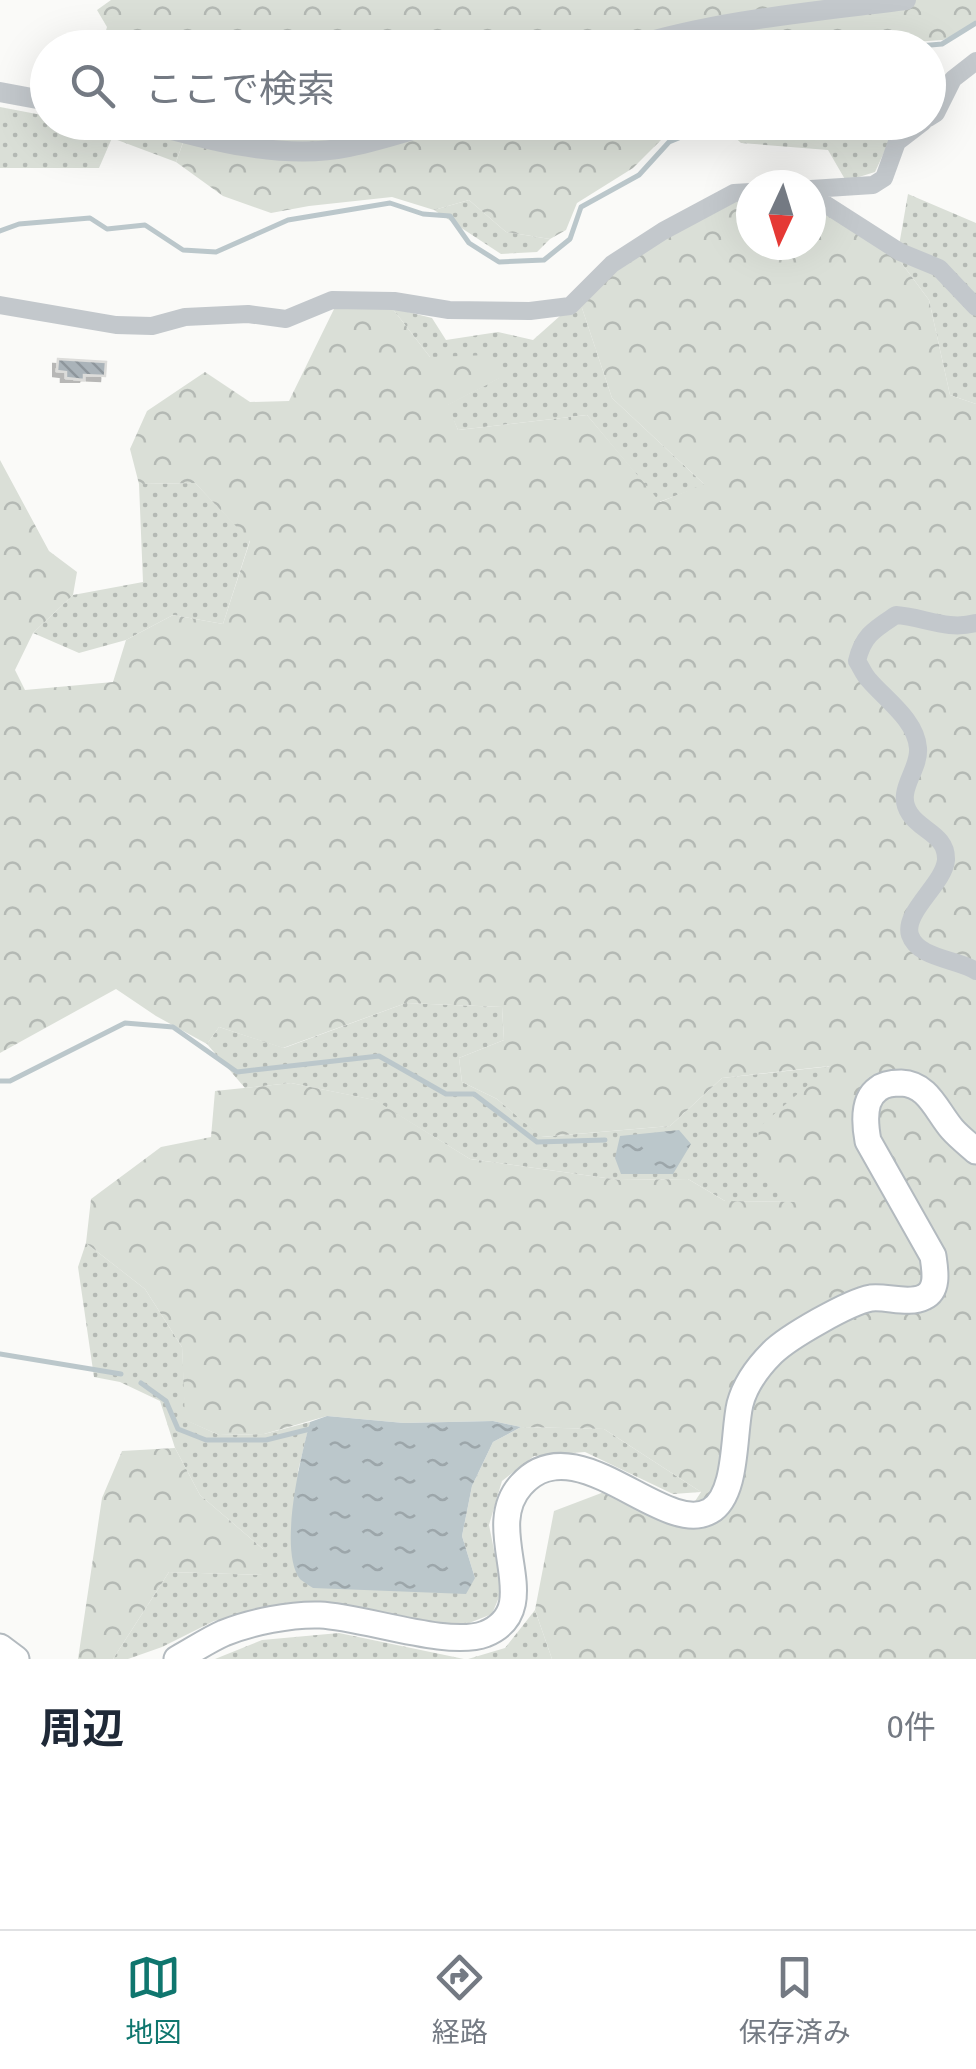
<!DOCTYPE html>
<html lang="ja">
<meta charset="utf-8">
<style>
:root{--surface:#fff;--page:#f6f6f7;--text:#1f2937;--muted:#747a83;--line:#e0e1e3;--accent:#0f766e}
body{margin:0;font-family:"Fira Sans","Noto Sans JP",sans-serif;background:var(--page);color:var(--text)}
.compass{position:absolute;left:736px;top:170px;width:90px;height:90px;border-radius:50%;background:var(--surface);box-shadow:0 10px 40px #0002;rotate:184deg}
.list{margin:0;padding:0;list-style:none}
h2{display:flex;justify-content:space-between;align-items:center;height:130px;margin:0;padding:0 40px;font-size:42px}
h2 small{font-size:32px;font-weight:400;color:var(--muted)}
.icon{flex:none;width:55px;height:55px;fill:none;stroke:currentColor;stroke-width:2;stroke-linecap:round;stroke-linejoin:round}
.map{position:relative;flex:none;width:976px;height:1659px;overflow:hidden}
.search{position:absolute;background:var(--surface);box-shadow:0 10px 40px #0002;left:30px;right:30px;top:30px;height:110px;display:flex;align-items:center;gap:25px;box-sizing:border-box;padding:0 35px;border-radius:55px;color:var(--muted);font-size:38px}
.sheet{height:270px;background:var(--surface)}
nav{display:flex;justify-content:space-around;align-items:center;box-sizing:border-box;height:140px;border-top:2px solid var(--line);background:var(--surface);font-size:28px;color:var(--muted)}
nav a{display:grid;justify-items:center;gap:5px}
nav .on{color:var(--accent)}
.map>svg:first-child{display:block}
.green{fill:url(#green-dots)}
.forest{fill:url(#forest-crowns)}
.water{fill:url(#water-ripples)}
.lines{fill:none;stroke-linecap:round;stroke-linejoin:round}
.stream{stroke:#bbc7cb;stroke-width:5}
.building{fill:url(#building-back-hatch);stroke:#dcdcda;stroke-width:2.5;filter:url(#shadow)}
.secondary-casing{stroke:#b3babf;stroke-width:29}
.minor{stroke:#c3c8cc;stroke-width:18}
.tertiary{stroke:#c3c8cc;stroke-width:20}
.secondary{stroke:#fff;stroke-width:25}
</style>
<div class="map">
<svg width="976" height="1659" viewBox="0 0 976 1659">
<defs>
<pattern id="green-dots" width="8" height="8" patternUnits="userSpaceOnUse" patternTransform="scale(2.5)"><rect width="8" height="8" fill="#dadfd7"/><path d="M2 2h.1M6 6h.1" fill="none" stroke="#b4b9b4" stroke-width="1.8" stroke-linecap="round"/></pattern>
<pattern id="forest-crowns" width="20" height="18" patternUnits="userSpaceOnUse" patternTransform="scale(2.5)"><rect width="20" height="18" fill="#dadfd7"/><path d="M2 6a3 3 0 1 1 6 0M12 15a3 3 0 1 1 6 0" fill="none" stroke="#b4b9b4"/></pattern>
<pattern id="water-ripples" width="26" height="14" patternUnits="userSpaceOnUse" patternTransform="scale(2.5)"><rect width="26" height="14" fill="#bbc7cb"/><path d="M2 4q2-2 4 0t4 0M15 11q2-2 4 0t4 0" fill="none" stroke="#9ca6aa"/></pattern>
<pattern id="building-back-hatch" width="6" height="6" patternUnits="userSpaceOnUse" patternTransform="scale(2.5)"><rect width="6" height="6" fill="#aab3b9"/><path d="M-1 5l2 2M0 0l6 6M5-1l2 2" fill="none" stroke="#8e969c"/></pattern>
<filter id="shadow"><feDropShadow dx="-5" dy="5" stdDeviation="0" flood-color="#0004"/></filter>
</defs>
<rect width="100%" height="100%" fill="#fafaf8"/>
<path class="green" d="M0 107 47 116 48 122 79 123 98 126 100 123 171 122 188 128 176 162 112 138 99 168H0Z
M754 122H887L893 133 875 172 846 181 828 150 741 143 726 129Z
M908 194 976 223V404L950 395 929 300 897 257Z
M469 200 506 232 550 239 537 252 501 254 434 210Z
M579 299 612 398 705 485 659 502 587 415 458 430 447 405 499 378 430 357 392 308 432 318 446 340 498 332 533 340Z
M195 483 250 540 223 624 173 615 126 640 79 653 33 633 73 595 143 582 139 484Z
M406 1003 502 1007 504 1040 459 1058 462 1082 497 1099 542 1137 670 1126 722 1078 832 1066 800 1202 725 1201 688 1179 620 1180 470 1159 374 1100 291 1083 245 1088 207 1044 219 1027 284 1048Z
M86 1243 145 1289 182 1347 186 1420 219 1435 264 1434 310 1422 298 1471 475 1578 462 1536 472 1486 493 1442 521 1427 604 1429 701 1492 673 1494 585 1452 534 1456 502 1481 489 1525 502 1590 492 1614 459 1627 349 1605 297 1604 214 1621 162 1647 128 1659H113L169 1572 262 1575 263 1549 200 1495 175 1448 160 1401 120 1382 94 1377 78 1267Z
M535 1610 552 1659H468L505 1648Z
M339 1633 464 1659H215L262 1640Z"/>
<path class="forest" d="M111 0H976V25L943 40 867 45 859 48H101L107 27 97 10Z
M171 123H698L666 135 633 168 577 203 566 230 550 239 506 232 469 200 434 210 392 197 309 206 271 213 223 196 176 162 188 129Z
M736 198H751V245H811V198L897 257 929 300 950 395 976 404V1659H552L535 1610 554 1511 604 1492 684 1518 701 1492 604 1429 521 1427 493 1421 404 1423 327 1416 264 1434 219 1435 185 1420 182 1347 145 1289 86 1243 91 1199 161 1147 211 1137 215 1091 291 1083 375 1100 470 1159 620 1180 688 1179 725 1201 798 1202 762 1169 758 1128 830 1066 722 1078 670 1126 541 1137 497 1099 462 1082 459 1058 504 1040 502 1007 406 1003 283 1048 219 1027 207 1044 156 1016 116 989 0 1053V460L49 551 77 572 73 595 33 633 15 670 25 690 113 682 126 640 173 615 223 624 250 541 195 483 139 484 130 449 147 411 205 372 250 402 289 401 335 307 392 308 430 357 491 355 500 378 448 405 458 430 587 415 660 502 704 484 612 398 579 299 671 231Z
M175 1448 200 1495 263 1549V1575L169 1572 113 1659H78L102 1498 122 1451Z"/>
<path class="water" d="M679 1130 691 1144 673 1174H621L615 1158 620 1136Z
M327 1416 404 1423 493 1421 521 1427 493 1442 472 1486 462 1536 475 1578 466 1594 313 1588C311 1587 301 1580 300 1579 278 1550 301 1456 310 1422Z"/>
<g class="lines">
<path class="stream" d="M896 48 942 44 976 23
M0 231 19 224 90 218 107 229 145 225 183 250 216 252 288 220 390 203 423 214 450 216 469 243 499 262 544 260 570 239 581 207 639 175 669 142 718 122
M0 1081H10L125 1023 173 1027 237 1072 379 1056 446 1094H474L537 1142 605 1140
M0 1354 121 1374
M141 1383 166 1401 178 1429 206 1440H266L310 1429"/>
</g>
<path class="building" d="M58 359 106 362 105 376 84 375V380L66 378V372L57 371Z"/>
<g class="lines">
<defs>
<path id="secondary" d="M0 1647 16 1659
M177 1659C192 1651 208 1640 224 1633 251 1622 291 1614 320 1615 364 1617 448 1648 485 1634 549 1608 479 1531 521 1485 576 1423 663 1538 710 1511 738 1495 733 1433 740 1404 745 1385 758 1367 772 1353 788 1337 849 1302 871 1298 887 1296 909 1305 924 1297 939 1290 935 1270 933 1256L868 1141C865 1125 862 1100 878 1089 884 1084 894 1083 901 1083 928 1084 936 1110 952 1129 959 1137 968 1144 976 1151"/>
</defs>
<use href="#secondary" class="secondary-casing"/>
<path class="minor" d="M928 118 936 113 953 79 976 61
M811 189 873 185 884 178 897 142 923 122
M811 195 900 252 939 268 976 307
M0 305 116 325 152 326 185 317 248 314 286 319 332 300 394 301 449 310 530 311 570 306 612 264 663 231 734 193 751 192
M976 623C947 631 924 617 896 615 875 629 863 635 857 661 861 667 864 675 869 680 885 699 916 720 918 748 920 771 894 791 910 814 921 831 947 835 946 860 944 884 903 912 910 935 918 959 958 959 976 971"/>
<path class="tertiary" d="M627 48C717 20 812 12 906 0
M0 92 48 101
M143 122C207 140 283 161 349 147 379 141 409 131 439 122"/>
<use href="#secondary" class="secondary"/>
</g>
</svg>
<svg class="compass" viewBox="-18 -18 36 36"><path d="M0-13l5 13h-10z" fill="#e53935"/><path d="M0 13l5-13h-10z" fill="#747a83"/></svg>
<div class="search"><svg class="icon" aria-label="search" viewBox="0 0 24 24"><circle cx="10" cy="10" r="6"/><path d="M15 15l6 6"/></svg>ここで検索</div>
</div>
<section class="sheet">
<h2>周辺<small>0件</small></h2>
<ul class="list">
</ul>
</section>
<nav>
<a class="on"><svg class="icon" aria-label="map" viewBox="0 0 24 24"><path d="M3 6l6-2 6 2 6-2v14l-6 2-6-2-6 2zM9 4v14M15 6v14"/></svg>地図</a>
<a><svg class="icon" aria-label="directions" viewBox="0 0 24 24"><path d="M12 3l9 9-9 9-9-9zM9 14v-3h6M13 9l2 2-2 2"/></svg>経路</a>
<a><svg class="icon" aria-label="saved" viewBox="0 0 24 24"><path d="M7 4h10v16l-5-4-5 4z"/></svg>保存済み</a>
</nav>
